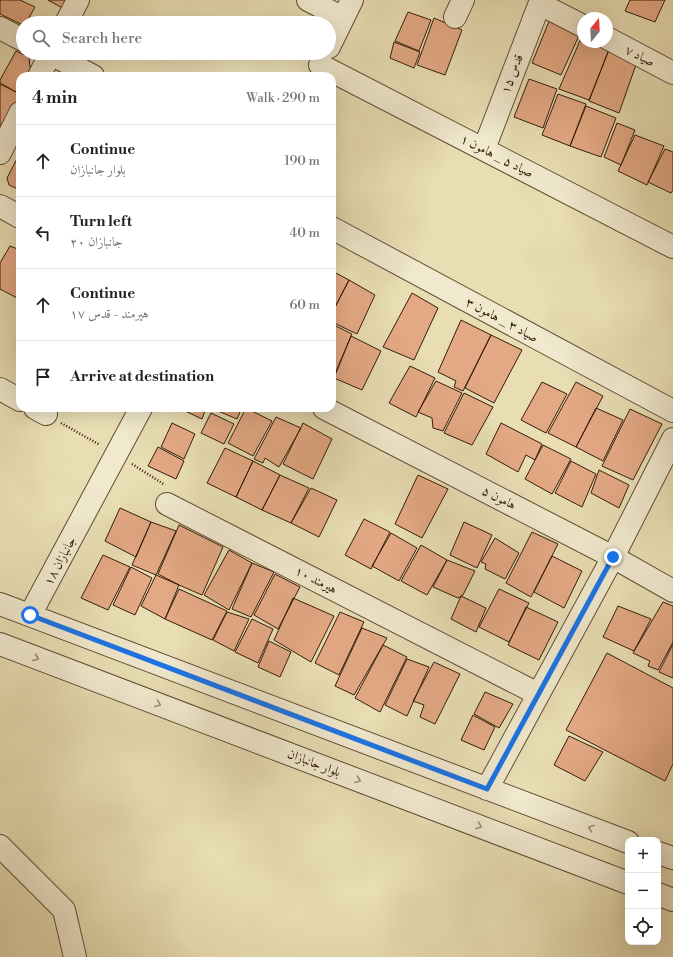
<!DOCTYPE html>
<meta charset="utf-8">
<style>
:root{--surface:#fff;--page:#f2f2f2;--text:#222;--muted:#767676;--line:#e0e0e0}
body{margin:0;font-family:"Libre Bodoni",Amiri,serif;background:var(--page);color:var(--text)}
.controls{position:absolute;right:12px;bottom:12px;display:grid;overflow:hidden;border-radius:8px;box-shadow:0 4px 16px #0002}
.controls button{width:36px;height:36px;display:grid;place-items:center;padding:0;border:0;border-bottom:1px solid var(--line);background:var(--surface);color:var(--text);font:20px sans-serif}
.compass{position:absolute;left:577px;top:12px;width:36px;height:36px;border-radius:50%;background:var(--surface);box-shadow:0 4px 16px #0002;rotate:18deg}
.stop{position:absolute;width:12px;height:12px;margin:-9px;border:3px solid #1a73e8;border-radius:50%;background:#fff}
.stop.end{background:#1a73e8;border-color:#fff;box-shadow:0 1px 4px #0008}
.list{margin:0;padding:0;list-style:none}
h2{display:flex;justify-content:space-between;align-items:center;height:52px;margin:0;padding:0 16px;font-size:17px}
h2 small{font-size:13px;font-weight:400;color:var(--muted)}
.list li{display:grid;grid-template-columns:26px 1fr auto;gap:12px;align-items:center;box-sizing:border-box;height:72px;padding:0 16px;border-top:1px solid var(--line)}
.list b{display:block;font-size:15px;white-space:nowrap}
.list p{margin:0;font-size:13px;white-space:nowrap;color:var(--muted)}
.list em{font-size:13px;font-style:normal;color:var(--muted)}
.icon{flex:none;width:22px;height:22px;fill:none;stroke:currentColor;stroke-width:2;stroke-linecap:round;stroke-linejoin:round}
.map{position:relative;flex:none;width:673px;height:957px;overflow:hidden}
.search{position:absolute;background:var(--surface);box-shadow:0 4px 16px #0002;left:16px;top:16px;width:320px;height:44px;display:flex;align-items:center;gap:10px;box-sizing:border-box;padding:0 14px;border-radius:22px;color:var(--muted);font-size:15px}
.panel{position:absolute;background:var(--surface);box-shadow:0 4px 16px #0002;left:16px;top:72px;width:320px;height:340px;border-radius:12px}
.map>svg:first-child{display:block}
.building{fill:#e3a984;stroke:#351c0a}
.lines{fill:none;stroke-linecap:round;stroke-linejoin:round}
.minor-casing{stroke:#624c34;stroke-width:24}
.path{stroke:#351c0a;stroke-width:2.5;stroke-dasharray:1 2;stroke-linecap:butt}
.minor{stroke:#f0e9ce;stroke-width:22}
.oneway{stroke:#9c8d76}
.route{stroke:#1a73e8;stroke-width:5}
.labels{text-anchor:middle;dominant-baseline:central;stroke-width:3;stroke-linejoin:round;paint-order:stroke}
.street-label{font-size:13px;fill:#351c0a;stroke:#f0e9ce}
</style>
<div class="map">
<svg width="673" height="957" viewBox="0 0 673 957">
<rect width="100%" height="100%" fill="#e8ddb3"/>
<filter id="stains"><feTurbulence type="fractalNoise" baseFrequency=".005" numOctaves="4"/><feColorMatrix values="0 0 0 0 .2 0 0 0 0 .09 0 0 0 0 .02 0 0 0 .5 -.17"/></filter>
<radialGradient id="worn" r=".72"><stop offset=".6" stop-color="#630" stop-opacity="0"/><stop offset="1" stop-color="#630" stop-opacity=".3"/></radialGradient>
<path class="building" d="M0 0H20L35 7 26 23H23V25L0 14Z
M48 0H67L64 9Z
M630 0H665L655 22 625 11Z
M408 12 431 20 419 51 395 41Z
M552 14 582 29 561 75 532 63Z
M434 18 462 30 445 75 417 65Z
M582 36 583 42H597L610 47 589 100 559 89Z
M394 42 420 52 414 68 390 58Z
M610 47 638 59 619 113 589 101Z
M16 51 29 57 31 76H20V94L0 83V80Z
M529 79 557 89 543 128 514 117Z
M0 84 20 94V99L6 131 0 128Z
M558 94 586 104 570 146 542 135Z
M586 106 616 118 601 157 570 146Z
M617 123 635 130 621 165 604 157Z
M635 135 664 146 647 185 618 171Z
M665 149 673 152V190L671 193 648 182Z
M20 153V190L9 185 7 178Z
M10 246 20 250V297L19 299 0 289V263Z
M332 271 349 280 332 313Z
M349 280 375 295 357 334 332 322V313Z
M412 293 438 308 414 360 383 347Z
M461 320 491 335 463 391 454 387 456 381 438 372Z
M332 324 352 334 334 376 332 375Z
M491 335 522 350 494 403 465 388Z
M351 336 381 351 362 390 334 378Z
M410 366 435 378 416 417 389 403Z
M436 381 462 393 443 431 433 428 432 418 418 412Z
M542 382 567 394 546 433 521 420Z
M576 382 603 396 576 447 548 433Z
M464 393 493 407 472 445 444 433Z
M179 408H206L202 419Z
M211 408H242L237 419Z
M246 408 272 421 253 456 228 443Z
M596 408 623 420 603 461 576 447Z
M630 409 662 424 633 480 602 466Z
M211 413 234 424 224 444 201 433Z
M276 417 301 428 279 467 265 458 263 463 254 459Z
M172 423 195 434 184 459 161 447Z
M303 423 332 439 313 479 283 464Z
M501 423 542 444 535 460 526 455 518 472 486 454Z
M543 445 571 459 552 494 525 479Z
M158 447 184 461 176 479 148 466Z
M225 448 253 461 236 497 207 483Z
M253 461 280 475 262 510 236 497Z
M571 461 596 474 582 507 555 493Z
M599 470 629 485 619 508 591 493Z
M280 475 309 488 291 523 262 510Z
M418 475 448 489 422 538 395 524Z
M311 488 337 500 319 537 291 523Z
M120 508 151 522 136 557 105 541Z
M364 519 390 532 371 569 345 555Z
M151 522 176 531 156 575 132 565Z
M464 522 492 535 477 568 450 555Z
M179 525 223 547 202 595 179 585 158 574Z
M532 532 558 544 531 597 506 583Z
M391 533 417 548 399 581 372 566Z
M495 538 519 553 505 579 485 569 486 564 481 562Z
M421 545 447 560 427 595 401 581Z
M229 550 252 563 229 610 204 595Z
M103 555 130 567 108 610 81 598Z
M552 556 582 571 564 608 534 592Z
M447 560 475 571 463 595 458 598 433 587Z
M252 563 274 572 251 617 232 609Z
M131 567 152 578 135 615 113 605Z
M275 574 300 587 278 629 254 615Z
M156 575 179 585 165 619 141 606Z
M179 589 227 611 212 640 165 619Z
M499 589 529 603 509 642 479 627Z
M461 596 486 608 476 632 451 619Z
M293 598 334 616 311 662 274 640Z
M663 602 673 606V642L658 670 648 666 650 661 633 653Z
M618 606 651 619 634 651 603 637Z
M526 607 558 622 539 660 508 645Z
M227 612 249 619 234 651 213 640Z
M340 612 364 622 339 675 315 663Z
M252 619 273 629 258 663 235 652Z
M362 628 387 638 354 695 335 686Z
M269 641 291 652 280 677 258 667Z
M673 644V678L659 672Z
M383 645 407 657 380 712 355 698Z
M607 653 673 688V764L665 781 566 730Z
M407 659 429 667 407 716 385 705Z
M434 662 460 674 435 724 420 717 424 705 413 701Z
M485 692 513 704 499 728 474 714Z
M473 715 495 727 484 750 461 740Z
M569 736 603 752 585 781 554 765Z"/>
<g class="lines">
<defs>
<path id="minor" d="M308 0 343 18
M540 4 583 26
M455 17 463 0
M66 23 78 0
M0 28 23 40
M607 38 673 73
M329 47 352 0
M49 53 93 76
M320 65 673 247
M39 76 51 53
M484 149 541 0
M0 153 20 113
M0 206 20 217
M332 228 673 411
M0 389 20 400
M35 408 46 414
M324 408 613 557 673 591
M167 504 538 694
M0 604 628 842
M30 615 141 408
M0 644 628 883
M487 789 613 557 673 439
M0 846 64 910 75 957
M658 853 673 858
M658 894 673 900"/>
</defs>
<use href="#minor" class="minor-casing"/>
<path class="path" d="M61 423 100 445
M132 464 165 485"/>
<use href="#minor" class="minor"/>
</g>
<defs><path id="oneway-chevron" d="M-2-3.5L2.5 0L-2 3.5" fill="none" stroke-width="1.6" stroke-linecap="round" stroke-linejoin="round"/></defs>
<g class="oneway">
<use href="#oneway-chevron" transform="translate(36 658) rotate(21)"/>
<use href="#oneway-chevron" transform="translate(158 704) rotate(21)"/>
<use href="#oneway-chevron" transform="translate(358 780) rotate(21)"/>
<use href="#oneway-chevron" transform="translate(479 826) rotate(21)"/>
<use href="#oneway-chevron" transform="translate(591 828) rotate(-159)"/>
</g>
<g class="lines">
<path class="route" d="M30 615 487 789 613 557"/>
</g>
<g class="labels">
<g class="street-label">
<text transform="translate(640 56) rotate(27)">صیاد ۷</text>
<text transform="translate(512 74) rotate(-69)">قدس ۱۵</text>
<text transform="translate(497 156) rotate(27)">صیاد ۵ _ هامون ۱</text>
<text transform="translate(502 320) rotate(28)">صیاد ۳ _ هامون ۳</text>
<text transform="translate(499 498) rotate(27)">هامون ۵</text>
<text transform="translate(60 561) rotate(-62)">جانبازان ۱۸</text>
<text transform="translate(316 580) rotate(27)">هیرمند ۱۰</text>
<text transform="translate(314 763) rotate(21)">بلوار جانبازان</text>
</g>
</g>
<rect width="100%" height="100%" filter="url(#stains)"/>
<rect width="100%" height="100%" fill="url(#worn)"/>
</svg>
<div class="controls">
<button>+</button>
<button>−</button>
<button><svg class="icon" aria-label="locate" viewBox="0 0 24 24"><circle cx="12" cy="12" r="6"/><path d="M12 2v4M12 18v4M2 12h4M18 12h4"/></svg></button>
</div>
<svg class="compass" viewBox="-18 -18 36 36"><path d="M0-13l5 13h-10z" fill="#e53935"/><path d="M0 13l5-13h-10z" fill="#767676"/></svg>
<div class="stop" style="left:30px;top:615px"></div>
<div class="stop end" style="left:613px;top:557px"></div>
<div class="search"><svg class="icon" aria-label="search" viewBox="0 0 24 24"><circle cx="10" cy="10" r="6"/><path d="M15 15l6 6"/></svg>Search here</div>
<section class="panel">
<h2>4 min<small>Walk · 290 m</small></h2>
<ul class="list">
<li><svg class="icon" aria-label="ahead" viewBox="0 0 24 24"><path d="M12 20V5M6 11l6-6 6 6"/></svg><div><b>Continue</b><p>بلوار جانبازان</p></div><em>190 m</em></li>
<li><svg class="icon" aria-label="left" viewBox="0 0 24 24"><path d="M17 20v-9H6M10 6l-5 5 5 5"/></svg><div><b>Turn left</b><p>جانبازان ۲۰</p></div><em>40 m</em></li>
<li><svg class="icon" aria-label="ahead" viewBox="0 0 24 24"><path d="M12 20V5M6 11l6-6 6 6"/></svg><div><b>Continue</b><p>هیرمند - قدس ۱۷</p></div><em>60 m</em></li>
<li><svg class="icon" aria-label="arrive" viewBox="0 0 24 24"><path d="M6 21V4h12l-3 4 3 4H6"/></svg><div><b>Arrive at destination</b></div></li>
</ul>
</section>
</div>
